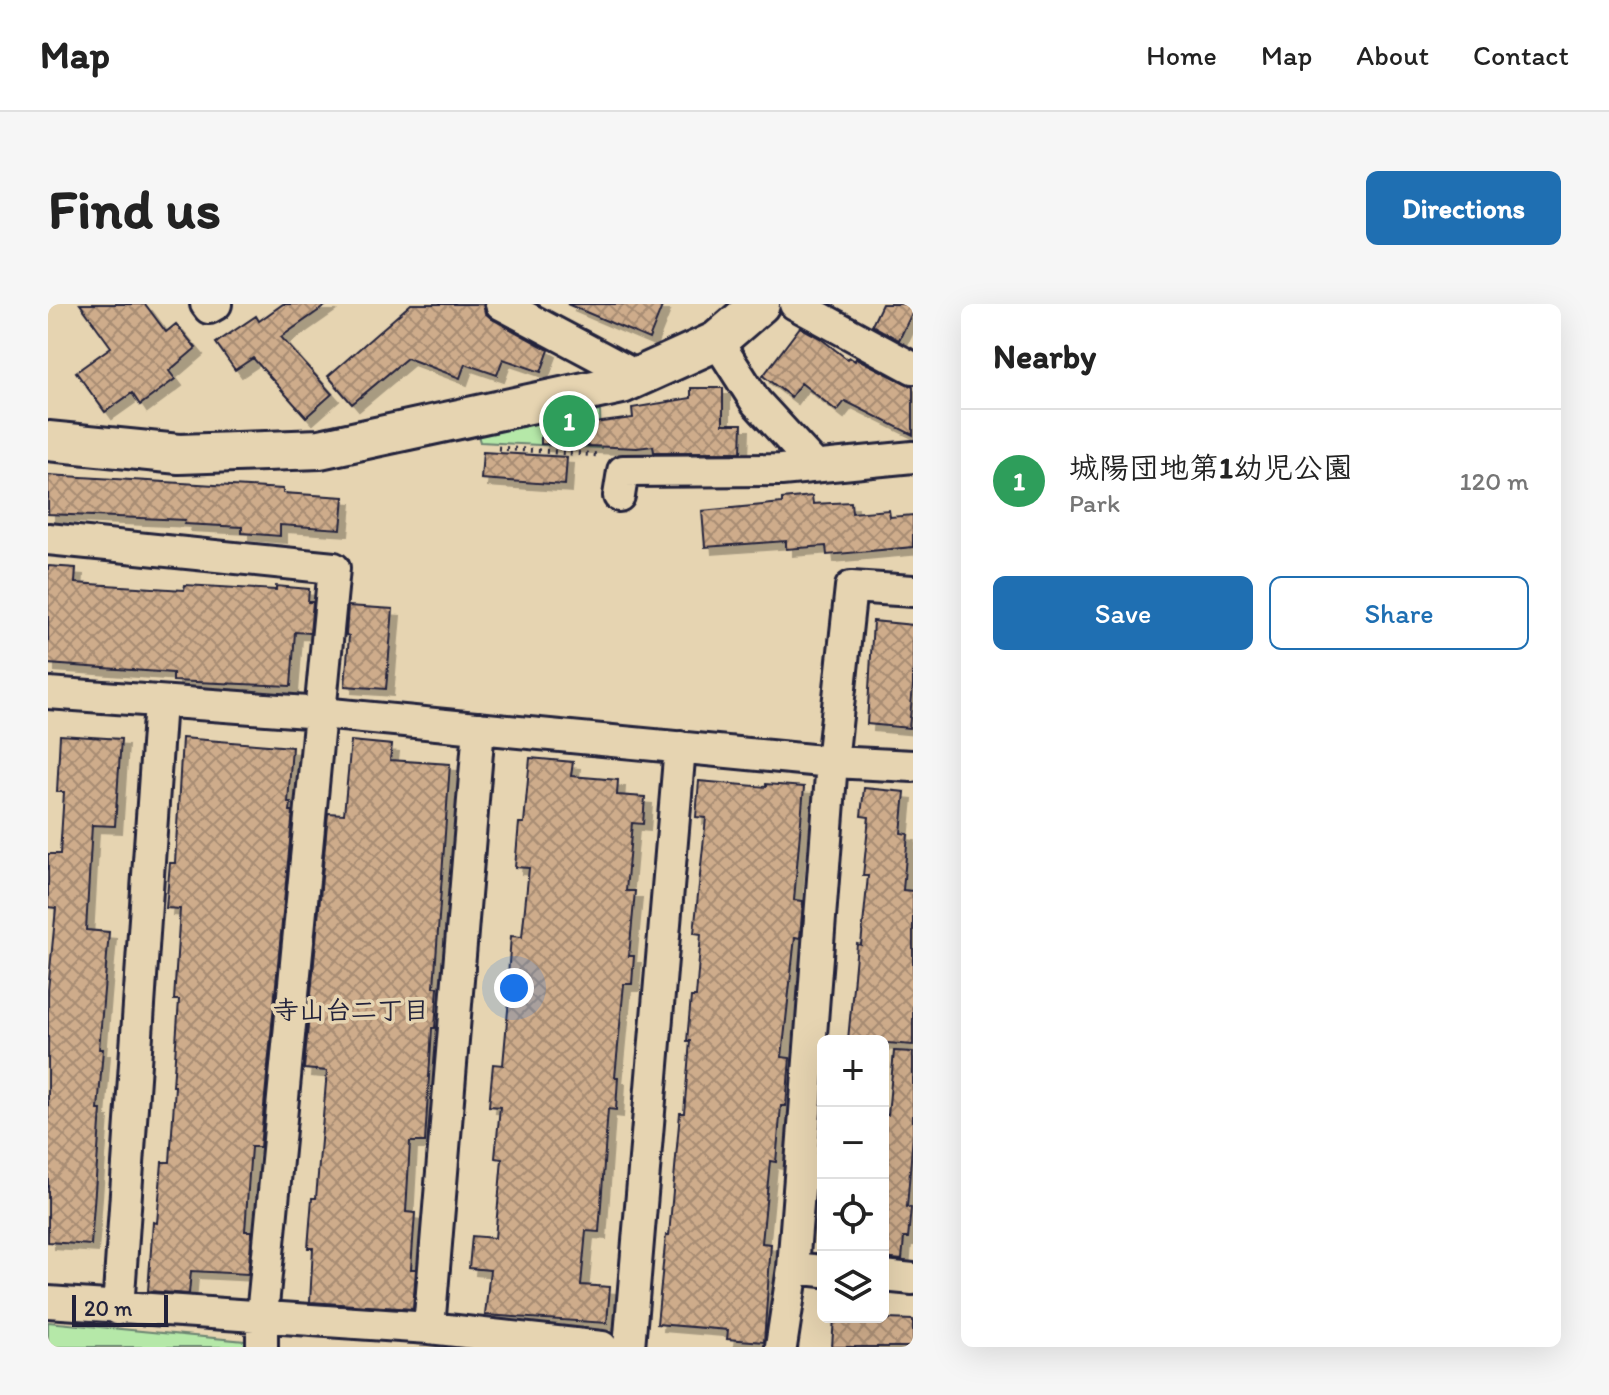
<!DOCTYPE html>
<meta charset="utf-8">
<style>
:root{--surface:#fff;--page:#f6f6f6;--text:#222;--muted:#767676;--line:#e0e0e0;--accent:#1f6fb2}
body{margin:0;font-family:Itim,"Klee One",sans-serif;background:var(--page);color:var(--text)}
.controls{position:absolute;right:24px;bottom:24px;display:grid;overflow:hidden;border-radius:12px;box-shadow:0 8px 32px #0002}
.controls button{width:72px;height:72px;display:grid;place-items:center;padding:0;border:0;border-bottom:2px solid var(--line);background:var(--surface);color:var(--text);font:40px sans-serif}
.scale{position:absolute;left:24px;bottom:20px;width:96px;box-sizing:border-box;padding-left:8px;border:4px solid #22223b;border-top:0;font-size:22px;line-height:28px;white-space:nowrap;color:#22223b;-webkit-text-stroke:6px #e6d4b1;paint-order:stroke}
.you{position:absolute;left:466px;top:684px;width:28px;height:28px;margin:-20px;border:6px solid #fff;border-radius:50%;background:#1a73e8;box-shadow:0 0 0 12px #1a73e833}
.badge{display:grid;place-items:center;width:52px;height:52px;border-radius:50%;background:var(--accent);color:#fff;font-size:26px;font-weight:700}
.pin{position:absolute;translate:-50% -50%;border:4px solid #fff;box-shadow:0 2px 8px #0006}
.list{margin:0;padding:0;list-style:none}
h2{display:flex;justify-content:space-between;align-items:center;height:104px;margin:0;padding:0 32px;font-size:34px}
h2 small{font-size:26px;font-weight:400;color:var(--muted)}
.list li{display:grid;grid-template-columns:52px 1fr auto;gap:24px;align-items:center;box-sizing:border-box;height:144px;padding:0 32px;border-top:2px solid var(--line)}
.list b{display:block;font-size:30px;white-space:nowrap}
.list p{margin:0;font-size:26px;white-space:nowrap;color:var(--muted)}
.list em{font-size:26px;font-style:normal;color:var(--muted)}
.actions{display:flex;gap:16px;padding:24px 32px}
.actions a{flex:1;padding:18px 0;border:2px solid var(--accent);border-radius:12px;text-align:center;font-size:28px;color:var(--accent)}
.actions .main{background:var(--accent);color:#fff}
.icon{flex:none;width:44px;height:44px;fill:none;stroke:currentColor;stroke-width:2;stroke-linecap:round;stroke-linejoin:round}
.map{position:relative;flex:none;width:865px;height:1043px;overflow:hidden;border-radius:12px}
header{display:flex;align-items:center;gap:48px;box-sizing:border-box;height:112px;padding:0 40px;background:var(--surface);border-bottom:2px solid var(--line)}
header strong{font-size:38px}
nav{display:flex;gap:44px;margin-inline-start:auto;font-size:28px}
.intro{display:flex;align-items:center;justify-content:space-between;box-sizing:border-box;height:192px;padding:0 48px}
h1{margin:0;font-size:56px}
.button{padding:20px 36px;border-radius:12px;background:var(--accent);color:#fff;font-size:28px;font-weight:700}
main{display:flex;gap:48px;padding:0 48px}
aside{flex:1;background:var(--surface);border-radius:12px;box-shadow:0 8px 32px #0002}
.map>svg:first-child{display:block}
.green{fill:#b5e8a8;stroke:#6c8572;stroke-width:2}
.building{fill:url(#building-cross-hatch);stroke:#22223b;stroke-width:2;filter:url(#shadow)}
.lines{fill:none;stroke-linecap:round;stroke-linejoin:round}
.minor-casing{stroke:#22223b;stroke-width:36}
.tertiary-casing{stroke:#22223b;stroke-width:44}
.path{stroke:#22223b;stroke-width:5;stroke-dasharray:2 6;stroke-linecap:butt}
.minor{stroke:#e6d4b1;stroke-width:30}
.tertiary{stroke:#e6d4b1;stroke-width:38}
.labels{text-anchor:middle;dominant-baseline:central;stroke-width:7;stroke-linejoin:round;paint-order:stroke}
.neighbourhood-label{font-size:26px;font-weight:bold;fill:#22223b;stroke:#e6d4b1}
</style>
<header>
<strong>Map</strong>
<nav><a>Home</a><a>Map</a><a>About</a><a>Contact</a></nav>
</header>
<div class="intro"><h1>Find us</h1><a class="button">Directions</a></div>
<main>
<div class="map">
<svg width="865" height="1043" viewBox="0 0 865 1043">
<defs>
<pattern id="building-cross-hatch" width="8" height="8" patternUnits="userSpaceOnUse" patternTransform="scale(2)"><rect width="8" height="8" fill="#ceac8b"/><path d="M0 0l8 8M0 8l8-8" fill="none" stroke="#a78c73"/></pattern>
<filter id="shadow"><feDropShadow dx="7" dy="7" stdDeviation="0" flood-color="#0004"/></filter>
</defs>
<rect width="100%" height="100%" fill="#e6d4b1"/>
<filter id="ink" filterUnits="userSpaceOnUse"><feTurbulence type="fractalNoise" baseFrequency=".0125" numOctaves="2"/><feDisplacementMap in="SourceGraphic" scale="16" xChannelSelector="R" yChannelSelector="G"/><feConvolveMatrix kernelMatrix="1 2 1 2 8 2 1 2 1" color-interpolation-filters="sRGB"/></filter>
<g filter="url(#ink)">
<path class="green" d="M552 107 553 144 432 138 429 128Z
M0 1018 207 1038 206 1043H0Z"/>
<path class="building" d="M32 0H97L118 28 128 20 148 44 121 67 127 75 92 101 84 89 57 108 28 68 63 43Z
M235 0H280L233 33 284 90 258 113 205 54 187 66 168 39 208 12 211 17Z
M363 0H435L437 9 444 15 501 46 493 68 455 55 449 71 417 60 412 74 359 54 304 100 280 72Z
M519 0H615L601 35Z
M834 0H865V7L851 36 824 21Z
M752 23 772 34 799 55 801 53 807 57 808 54 865 83V131L797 97 789 107 753 79 743 93 715 72Z
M643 84H675V120H694L693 148H606L605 142 589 144 493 140V126L585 114 584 104 643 94Z
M435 148 519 153 517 181 433 175Z
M0 171 235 185V189L296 193 293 225 232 221V232L194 229V223L136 220 137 216 0 210Z
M764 192 765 200 803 198 804 209 841 206 842 213 865 211V243L779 251 778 242 738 245V237L657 243 654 207 734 199V195Z
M0 262 28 264 27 279 136 286 137 281 228 286V282L261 285 260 298H265L262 329 247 328 243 382 125 377V369L0 360Z
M300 302 345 305 338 385 297 382 301 332 298 331Z
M825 317 865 321V382L861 424 819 420Z
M12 431 73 435 67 522 44 521 38 626 61 628 51 745H55L50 806H53L43 941 0 938V686L8 604 0 603V550H12L16 488H9Z
M134 434 244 443 240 499H243L242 507H245L212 843H203L197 927H204L200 970 143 967 141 990 100 987 105 918 109 919 114 858H122L127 782H125L131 696H126L132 605 118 604 122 559H127Z
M303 437 344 441 342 456 402 460 386 683H390L387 724H384L377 838H362L358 908 367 909 363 965H368L365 1005 262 998 265 944H260L264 894H268L279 767 256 765 280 509 296 510Z
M482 454 525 458 523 472 570 476 569 491 597 493 595 520 584 519 578 587H587L581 652H586L584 680H576L567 773H570L568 806 560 805 551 928 538 927 533 981 562 983 559 1019 437 1011 442 966 421 964 424 932 447 934 454 855 447 854 452 803 441 802 445 760 455 761 463 673 460 672 463 632 474 633 481 564 467 563 471 519H476Z
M651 477 718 483V480L756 483 746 596 755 597 752 634 747 633 734 753 742 754 738 802H733L728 858 722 857 714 939 723 940 716 1038 679 1035 680 1026 609 1020 618 931H621L632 809H636L642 737H639L643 693H648L653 630 646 629 658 514 648 513Z
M816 484 857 488 853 529 860 530 855 586 865 587V741L800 736 809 640 813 641 820 572H815L821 513 813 512Z
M846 747 865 748V831L859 903 863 904 860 934H856L854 956 835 954V811H840Z
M786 1013 865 1016V1043H784Z"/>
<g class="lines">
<defs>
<path id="minor" d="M158 0 161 4 168 0
M453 0 590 73
M747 0 865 64
M669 37 708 98 767 162
M571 192 575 167 733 166 865 153
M0 235 286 264 214 1012V1043
M0 389 273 409 784 458 865 462
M745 964 775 967
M835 972 865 975
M0 998 381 1024 554 1043
M70 1005 112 398
M381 1024 431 424
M581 1043 632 443
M733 1043 745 964 784 458 803 283 865 287"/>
<path id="tertiary" d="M0 137 131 150 272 145 574 80 669 37 712 0"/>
</defs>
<use href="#minor" class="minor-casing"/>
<use href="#tertiary" class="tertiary-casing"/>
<path class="path" d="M450 144 552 151"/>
<use href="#minor" class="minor"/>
<use href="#tertiary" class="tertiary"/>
</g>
</g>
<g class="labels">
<g class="neighbourhood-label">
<text x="303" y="706">寺山台二丁目</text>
</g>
</g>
</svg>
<div class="controls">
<button>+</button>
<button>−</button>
<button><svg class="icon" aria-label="locate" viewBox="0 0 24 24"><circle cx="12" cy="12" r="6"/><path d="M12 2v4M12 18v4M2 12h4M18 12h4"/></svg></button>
<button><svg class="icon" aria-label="layers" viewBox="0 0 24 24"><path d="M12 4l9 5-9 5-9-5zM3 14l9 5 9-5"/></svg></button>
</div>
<div class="scale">20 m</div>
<div class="you"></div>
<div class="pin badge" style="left:521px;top:117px;background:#2e9e5b">1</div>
</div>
<aside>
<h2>Nearby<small></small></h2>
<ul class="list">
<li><span class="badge" style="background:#2e9e5b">1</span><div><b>城陽団地第1幼児公園</b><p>Park</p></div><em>120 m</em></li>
</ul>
<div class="actions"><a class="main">Save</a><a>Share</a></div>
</aside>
</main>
